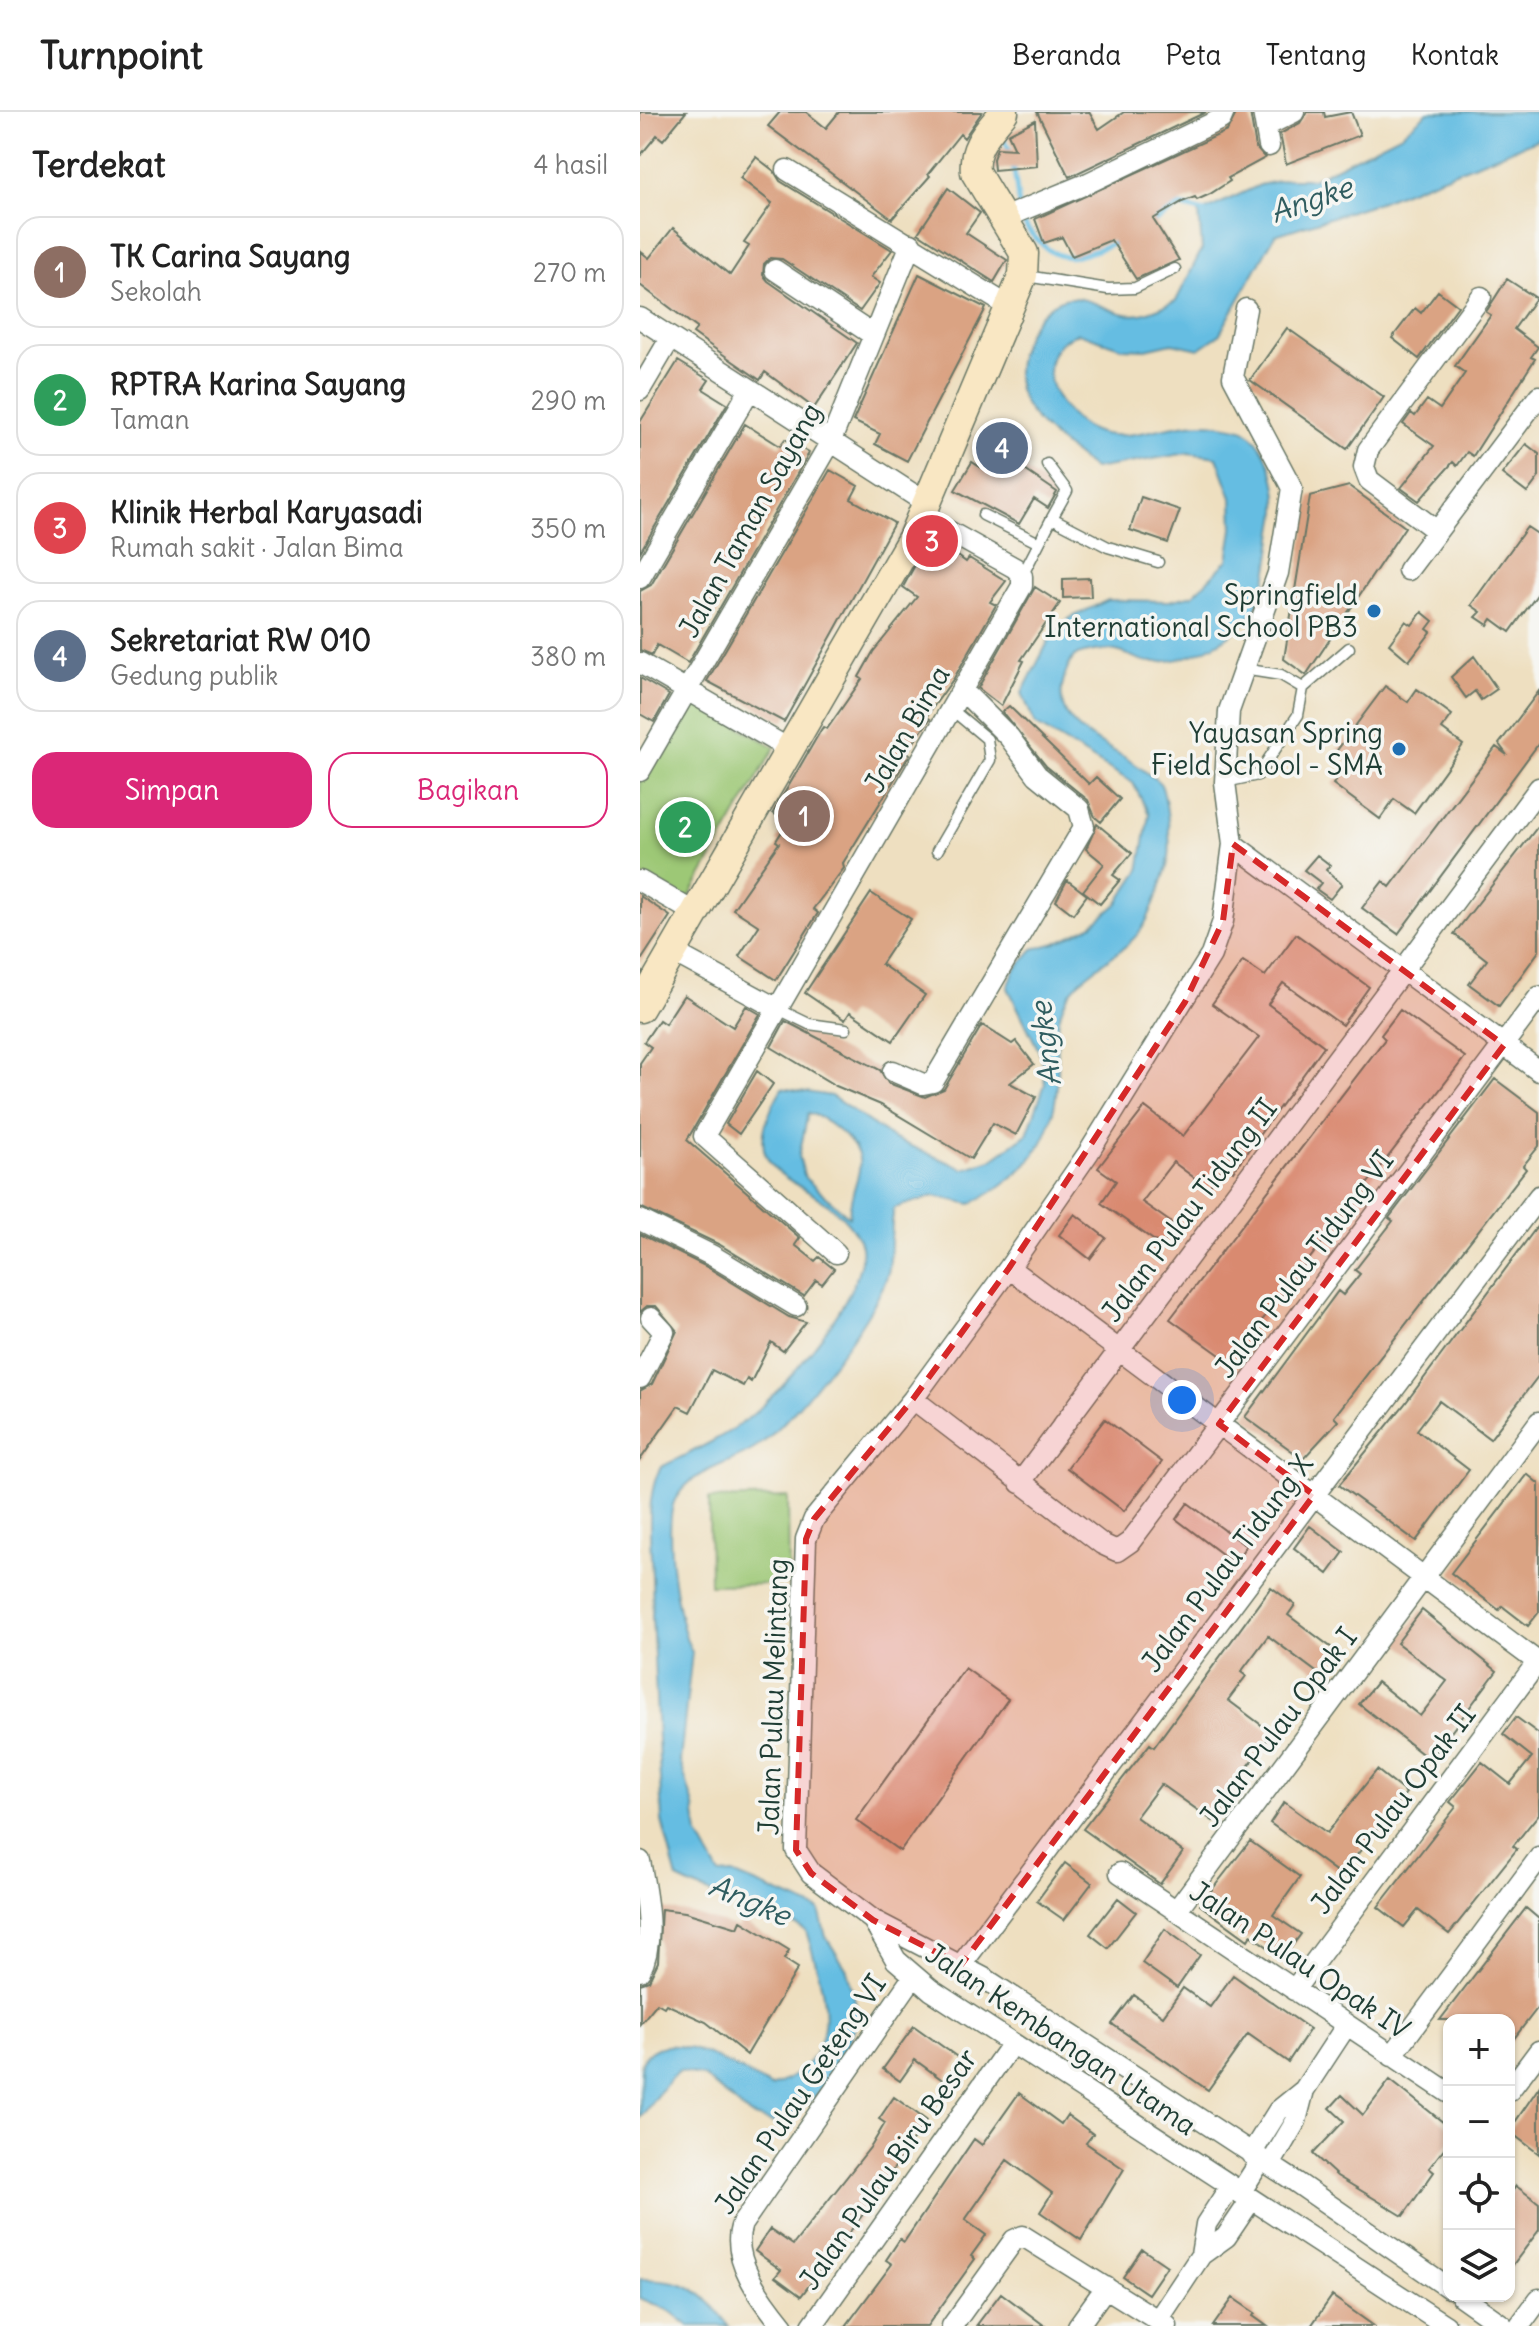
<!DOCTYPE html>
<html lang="id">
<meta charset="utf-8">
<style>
:root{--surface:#fff;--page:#f6f6f6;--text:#222;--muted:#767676;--line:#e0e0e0;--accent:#db2777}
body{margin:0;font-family:Delius,sans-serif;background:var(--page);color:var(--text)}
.controls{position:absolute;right:24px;bottom:24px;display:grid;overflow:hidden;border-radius:16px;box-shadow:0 2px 6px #0004}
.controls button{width:72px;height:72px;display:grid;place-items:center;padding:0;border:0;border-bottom:2px solid var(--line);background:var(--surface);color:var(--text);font:40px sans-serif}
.you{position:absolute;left:542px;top:1288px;width:28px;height:28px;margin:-20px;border:6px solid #fff;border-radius:50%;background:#1a73e8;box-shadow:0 0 0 12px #1a73e833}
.badge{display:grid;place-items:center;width:52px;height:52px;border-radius:50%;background:var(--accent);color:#fff;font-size:26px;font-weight:700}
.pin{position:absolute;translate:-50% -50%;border:4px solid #fff;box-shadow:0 2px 8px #0006}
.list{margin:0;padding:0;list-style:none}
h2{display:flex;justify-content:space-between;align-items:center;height:104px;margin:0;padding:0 32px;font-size:34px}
h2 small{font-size:26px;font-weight:400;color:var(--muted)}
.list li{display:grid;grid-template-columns:52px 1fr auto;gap:24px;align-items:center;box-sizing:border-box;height:112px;margin:0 16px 16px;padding:0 16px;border:2px solid var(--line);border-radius:24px}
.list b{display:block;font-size:30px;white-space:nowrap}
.list p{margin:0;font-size:26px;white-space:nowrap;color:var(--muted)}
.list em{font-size:26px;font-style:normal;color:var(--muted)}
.actions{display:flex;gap:16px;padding:24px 32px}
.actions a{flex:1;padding:18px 0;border:2px solid var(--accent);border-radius:24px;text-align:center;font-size:28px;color:var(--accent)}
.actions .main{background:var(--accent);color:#fff}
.icon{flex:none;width:44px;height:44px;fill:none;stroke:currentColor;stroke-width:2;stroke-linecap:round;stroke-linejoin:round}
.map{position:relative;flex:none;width:899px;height:2214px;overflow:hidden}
header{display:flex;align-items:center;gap:48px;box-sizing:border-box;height:112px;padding:0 40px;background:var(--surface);border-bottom:2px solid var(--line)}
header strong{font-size:38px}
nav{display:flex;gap:44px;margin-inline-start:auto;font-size:28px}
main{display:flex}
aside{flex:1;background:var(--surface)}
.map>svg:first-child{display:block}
.green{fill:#9dc876;stroke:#5e8255;stroke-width:2}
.water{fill:#65bde2;stroke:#427d8b;stroke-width:2;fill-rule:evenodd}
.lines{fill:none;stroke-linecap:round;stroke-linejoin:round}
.stream{stroke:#65bde2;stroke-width:5}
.building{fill:#daa383}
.lane-casing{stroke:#677665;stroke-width:13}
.street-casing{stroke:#677665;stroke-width:23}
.secondary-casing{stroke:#677665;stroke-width:31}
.lane{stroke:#fff;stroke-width:10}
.street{stroke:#fff;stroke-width:20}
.secondary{stroke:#f9e7c3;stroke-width:28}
.marked{fill:#d62828;fill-opacity:0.2;stroke:#d62828;stroke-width:6;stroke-dasharray:16 10;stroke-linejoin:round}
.poi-dot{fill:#1f6fb2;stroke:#f6f6f2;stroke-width:3}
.labels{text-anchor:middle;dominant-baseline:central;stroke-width:7;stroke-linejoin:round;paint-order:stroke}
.street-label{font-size:28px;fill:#1f3d34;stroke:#f6f6f2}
.poi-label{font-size:28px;fill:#1f3d34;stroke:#f6f6f2;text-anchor:end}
.water-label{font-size:30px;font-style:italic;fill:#305d60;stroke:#f6f6f2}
</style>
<header>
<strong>Turnpoint</strong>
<nav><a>Beranda</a><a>Peta</a><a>Tentang</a><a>Kontak</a></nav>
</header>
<main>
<aside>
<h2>Terdekat<small>4 hasil</small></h2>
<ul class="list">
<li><span class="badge" style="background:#8d6e63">1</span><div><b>TK Carina Sayang</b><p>Sekolah</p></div><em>270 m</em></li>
<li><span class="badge" style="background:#2e9e5b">2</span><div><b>RPTRA Karina Sayang</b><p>Taman</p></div><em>290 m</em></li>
<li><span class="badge" style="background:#e0444e">3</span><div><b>Klinik Herbal Karyasadi</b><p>Rumah sakit · Jalan Bima</p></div><em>350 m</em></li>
<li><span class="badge" style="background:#5c6f8a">4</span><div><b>Sekretariat RW 010</b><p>Gedung publik</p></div><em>380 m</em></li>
</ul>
<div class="actions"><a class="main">Simpan</a><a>Bagikan</a></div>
</aside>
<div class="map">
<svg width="899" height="2214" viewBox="0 0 899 2214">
<rect width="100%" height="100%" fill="#f6f6f2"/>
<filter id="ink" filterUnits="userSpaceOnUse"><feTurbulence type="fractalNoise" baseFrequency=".0125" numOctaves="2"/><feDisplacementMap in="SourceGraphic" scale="16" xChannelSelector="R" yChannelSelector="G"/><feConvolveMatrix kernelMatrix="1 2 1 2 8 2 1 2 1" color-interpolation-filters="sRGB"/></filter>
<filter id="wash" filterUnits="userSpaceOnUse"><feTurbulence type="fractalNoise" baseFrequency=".006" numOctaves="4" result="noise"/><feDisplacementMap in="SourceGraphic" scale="32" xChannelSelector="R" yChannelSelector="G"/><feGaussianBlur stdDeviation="1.8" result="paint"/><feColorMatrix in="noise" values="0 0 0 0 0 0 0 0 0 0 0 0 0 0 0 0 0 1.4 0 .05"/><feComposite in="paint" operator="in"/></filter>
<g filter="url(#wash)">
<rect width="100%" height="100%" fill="#eedfc0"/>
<path class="green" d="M47 585 135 635 47 789 0 762V668Z
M148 1385 149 1472 70 1473 69 1387Z"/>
<path class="water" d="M788 0H899V27L739 90 635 123 579 223 559 237 532 231 506 237 483 236 438 221C423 228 414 233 410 250 407 264 412 278 420 290 465 357 524 300 582 313 589 314 600 315 606 319 630 336 641 379 636 407 631 432 630 463 621 485 605 524 551 551 511 550 499 550 488 541 476 539 462 536 447 540 434 544 392 616 464 625 507 661 511 664 519 669 521 673 527 686 531 730 529 745 527 759 510 806 501 818 479 848 433 860 421 899 415 919 418 939 418 959 416 1031 390 1059 331 1092L294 1084 254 1096C250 1116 252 1136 249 1156 243 1196 151 1311 117 1335 91 1353 54 1356 36 1386 21 1410 38 1516 52 1540L40 1649 54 1694 58 1723 80 1763 93 1762 179 1798 186 1825 207 1858 219 1904 200 1953 180 1981 157 1999 133 2011 111 2004 64 1965 39 1959C23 1972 13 1990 0 2006 0 1991 0 1963 2 1950 25 1907 102 1961 131 1975 208 1946 185 1880 166 1819 125 1796 79 1789 37 1767L22 1709 12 1503C16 1459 0 1391 21 1355 49 1341 81 1327 106 1308 138 1284 239 1170 219 1128 184 1058 81 1080 142 976L191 984 254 1027 324 1057 351 1048 387 1022 405 972 401 943 368 876 374 859 393 837 416 831 451 814 477 792 499 759 509 702 493 671 395 612 382 581 410 526 430 506 468 488 529 489 553 483 588 448 593 417 592 386 577 345 548 341 454 357C403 317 350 285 392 214 399 202 414 187 430 186 454 185 478 207 501 202 513 200 525 193 536 189L562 137 559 101 620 73 647 67H673L762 22ZM168 1001C180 1003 187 1010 196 1017 239 1049 210 1065 209 1105L165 1066 159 1044Z
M0 2167C49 2168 59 2175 89 2214H49L30 2199 0 2186Z"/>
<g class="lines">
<path class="stream" d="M360 19 372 42
M373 52 379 94
M381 103C384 115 390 121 399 129 425 158 447 140 480 129
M509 113 540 94 565 100"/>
</g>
<g id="blocks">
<path class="building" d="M0 0H46L23 28 17 23 0 44Z
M140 0H166L186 16 199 0H342L324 26 320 22 288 62 290 64 252 107 128 14Z
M397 0H449L459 17 484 0H566L429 65Z
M597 0H610L616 36 625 46 588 66 590 69 570 82 557 88 555 85 542 90 513 107 539 148 496 167 471 128 432 144 422 125 404 131 395 107 587 19Z
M667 0H684L685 5 711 0 720 23 646 52 640 22 660 11Z
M395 8 397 54 354 58 353 47 357 36 375 37 368 22Z
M116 45 134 59 140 69 252 138 231 165 240 171 220 199 142 147 130 146 124 152 123 163 128 169 217 231 174 296 125 260 120 268 71 234 53 221 57 216 0 173V139L9 146 33 116 90 163 109 134 104 131 132 91 100 66Z
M308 76 340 101 326 121 367 148 354 170 278 121Z
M279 162 346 196 267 349 235 332 240 322 213 309Z
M867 167 896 186 874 217 898 235 891 245 895 247 833 344 827 340 817 354 813 350 779 389 761 376 794 334 763 312 771 301 775 304 787 288 800 297 825 261 815 254 851 203 846 200Z
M798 179 818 194 779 247 752 226 775 196 781 201Z
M647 216 744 285 707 337 610 268Z
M38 249 69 268 63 277 87 292 0 440V310Z
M105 312 140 334 145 327 169 341 48 551 17 533 12 543 0 538V479L11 473Z
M361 319 376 325 372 334 382 338 376 352 417 380 408 396 394 387 379 412 315 378 332 350 340 355 353 325 357 327Z
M886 332 899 342V365L887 381 862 362Z
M190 358 218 374 211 387 254 411 144 610 67 569Z
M709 374 765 415 666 563 644 547 670 384Z
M501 385 540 398 528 431 490 418Z
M887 415 899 423V480L870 520 852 507 848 513 836 505 841 500 831 493Z
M291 424 326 450 329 446 366 469 350 490 356 493 314 566 286 605 290 607 267 640 270 642 203 751 204 756 173 797 178 801 136 868 99 844 119 814 93 797 139 731 136 729 147 711 133 701 181 618 183 615 187 617 222 567 219 565 233 540 277 485 263 475Z
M450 466 451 485 423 486V467Z
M395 475 420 491 381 548 384 549 361 594 338 576Z
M782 500 793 509 787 517 791 520 769 549 749 532 766 509 772 513Z
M834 544 857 577 841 588 835 579 826 586 811 565Z
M0 566 29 583 14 610 0 602Z
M745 574 768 590 777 577 812 603 802 617 823 633 774 701 754 687 740 707 693 672 709 651 695 641Z
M899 579V631L758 822 722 796 743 769 750 775 856 635 867 643 859 632Z
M369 594 449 672 456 665 480 687 461 710 455 705 448 688 406 654 362 600Z
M457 712 492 741 473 763 480 768 460 792 443 779 464 752 446 737Z
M899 713V839L859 894 829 872 847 848 814 822Z
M677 743 690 753 686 758 702 772 690 787 676 777 681 771 664 758Z
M427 768 447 783 433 802 416 789Z
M231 781 271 807 241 852 285 883 253 929 210 900 205 908 165 881Z
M0 784 30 804 0 850Z
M656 822 729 875 702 913 643 871 628 892 684 934 593 1059 585 1053 568 1076 533 1050 502 1090 536 1114 522 1134 461 1091 476 1069 458 1056 505 995 543 1024 619 925 572 892 603 849 625 864Z
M44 883 93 915 106 894 120 902 47 1028 160 1126 155 1133 175 1149 179 1145 194 1157 182 1172 176 1168 164 1184 80 1133 0 1095V951L11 935 4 930 19 908 25 912Z
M760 898 825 945 590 1250 530 1207 745 927 741 923Z
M145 909 240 958 248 971 285 985 304 977 342 913 372 932 376 929 394 952 370 971 396 985 376 1023 353 1011 331 1047 241 993 196 974 131 935Z
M117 959 133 972 99 1022 86 1012Z
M855 967 899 1000V1034L883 1054 886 1057 694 1305 698 1309 663 1347 605 1305 698 1179 703 1183 720 1162 715 1158 753 1109 749 1106Z
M435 1102 466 1126 450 1147 419 1123Z
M899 1112V1263L850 1327 799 1289 777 1318 829 1358 776 1429 699 1373 764 1293Z
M0 1122 67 1155 149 1205 166 1210 143 1239 131 1230 111 1270 107 1267 103 1274 72 1258 50 1300 38 1294 0 1348V1279L12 1272 37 1219 16 1194H7L0 1200Z
M465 1307 522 1350 484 1399 427 1356Z
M887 1362 899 1372V1500L888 1514 862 1494 859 1498 811 1461Z
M548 1391 606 1434 594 1451 536 1407Z
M670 1414 704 1440 688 1462 654 1436Z
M631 1475 655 1493 648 1503 696 1539 679 1562 628 1524 601 1560 606 1564 588 1588 632 1621 585 1687 588 1689 573 1709 521 1672 496 1705 543 1740 520 1772 443 1717 510 1632 514 1635Z
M782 1498 857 1559 790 1648 719 1592 737 1570 780 1604 807 1569 757 1531Z
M325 1556 368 1587 260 1739 216 1708Z
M876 1605 899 1622V1702L873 1734 877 1737 809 1822 778 1798 764 1815 738 1795 816 1695 810 1690 842 1650 870 1672 892 1645 863 1622Z
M737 1658 766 1681 701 1763 630 1711 644 1690 687 1721Z
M610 1729 660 1765 633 1803 661 1822 643 1846 611 1823 608 1828 560 1793Z
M425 1751 452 1771 424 1808 397 1789Z
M478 1786 496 1800 468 1836 450 1822Z
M886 1796 899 1807V1894L869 1933V1908H800Z
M21 1797 45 1800 98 1816 101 1809 149 1838 144 1847 158 1856 107 1943 66 1910 26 1892 24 1895 17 1891 0 1912V1872L9 1869 18 1850Z
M525 1817 560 1843 537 1876 502 1851Z
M593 1863 670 1917 648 1950 608 1922 568 1978 472 1912 494 1883 523 1904 543 1876 570 1895Z
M274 1914 320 1947 304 1969 275 1948 260 1969 243 1957Z
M750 1968 809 2015V2030L789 2056 794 2060 763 2104 697 2064 673 2042 704 2009 690 1996 702 1983 723 2003Z
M899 1975V2042L869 2019Z
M379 1981 421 2012 427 2003 453 2022 446 2031 484 2057 441 2128 400 2100 412 2081 367 2048 325 2108 346 2123 331 2144 335 2147 287 2214H206L252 2152 246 2148 260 2127 264 2130 334 2027 342 2033Z
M254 1985 286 2008 227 2097 161 2184 135 2165 141 2158 115 2139 130 2117 153 2133 232 2033 245 2011 239 2007Z
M876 2074 899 2091V2118L869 2158V2084Z
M502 2137 527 2154 508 2182 483 2165Z
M361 2181 405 2214H336Z
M692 2184 734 2214H671Z
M593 2186 615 2201 613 2204 627 2214H573Z"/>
</g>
</g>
<g filter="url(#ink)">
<use href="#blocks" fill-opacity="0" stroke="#677665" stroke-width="2"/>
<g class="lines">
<defs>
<path id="lane" d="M386 164 468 177 495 176 535 157
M407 352 427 379 412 406
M343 403 399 431
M382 464 412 406 468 435 518 450
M603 557 641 563 663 576 709 536
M585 670 618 663 658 603 663 576
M297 739 350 648 347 627 311 597
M136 896 169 912 206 917"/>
<path id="street" d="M623 0 629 34
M626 14 654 0
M147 58 368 194
M363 106 448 71 581 7 584 0
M135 158 233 223
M606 197 593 265 652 376 638 461 589 599 585 670 593 732 583 809 571 843 449 1040 369 1156 273 1287 174 1407 166 1427 156 1738 171 1761 233 1808 344 1866 656 2070 809 2176
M0 206 288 392
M0 278 30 227
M797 419 729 368 724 355 728 338 841 185
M768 458 899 284
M0 466 109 279
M0 551 149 637
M0 659 190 331 271 132
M593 732 899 959
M0 769 55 801
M33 840 136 896
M253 959 283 972 293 970 444 715 439 697 397 663 369 625 322 578
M0 1108 73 1144 156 1194
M196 1141 64 1024 382 474V464L375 456 283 405
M369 1156 899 1551
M0 1266 24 1220 11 1206
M273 1287 462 1432 477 1439 490 1430 899 885
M380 1371 899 676
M0 1749C6 1782 16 1829 0 1859
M480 1761 809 1981
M536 1799 899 1310
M233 1808 256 1848 291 1878 806 2214
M321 1853 899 1084
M654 1878 899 1548
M752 1944 899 1746
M869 1979 899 1939
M611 2042 638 1999 664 1978 706 1914
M630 2053 656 2009 664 1978
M600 2081 621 2048
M561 2143 566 2112 590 2075
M821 2184 862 2213
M518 2208 561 2143 586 2125 611 2088
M880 2213 899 2187
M143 2214C122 2188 89 2146 102 2112L273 1865
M172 2214 371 1933
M312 2214 374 2128 383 2124 527 2214
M438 2214 466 2175"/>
<path id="secondary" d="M0 896 272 426 383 163 384 141 335 60C332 34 349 19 364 0"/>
</defs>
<use href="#lane" class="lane-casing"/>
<use href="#street" class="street-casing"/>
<use href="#secondary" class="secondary-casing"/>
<use href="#lane" class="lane"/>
<use href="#street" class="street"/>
<use href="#secondary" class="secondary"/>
</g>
</g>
<path class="marked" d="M593 732 864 933 579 1312 674 1383 321 1853 233 1808 171 1761 156 1738 166 1427 174 1407 273 1287 369 1156 545 890 583 809Z"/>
<g class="poi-dot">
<circle cx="734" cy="499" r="8"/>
<circle cx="759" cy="637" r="8"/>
</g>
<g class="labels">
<g class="street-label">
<text transform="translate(110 408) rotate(-61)">Jalan Taman Sayang</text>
<text transform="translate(267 617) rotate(-60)">Jalan Bima</text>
<text transform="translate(549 1098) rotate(-53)">Jalan Pulau Tidung II</text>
<text transform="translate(664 1152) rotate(-53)">Jalan Pulau Tidung VI</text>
<text transform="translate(587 1451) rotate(-53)">Jalan Pulau Tidung X</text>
<text transform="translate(133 1585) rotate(-88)">Jalan Pulau Melintang</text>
<text transform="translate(638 1615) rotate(-53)">Jalan Pulau Opak I</text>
<text transform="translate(753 1697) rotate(-53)">Jalan Pulau Opak II</text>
<text transform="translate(660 1848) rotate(34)">Jalan Pulau Opak IV</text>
<text transform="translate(421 1927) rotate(34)">Jalan Kembangan Utama</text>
<text transform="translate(160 1982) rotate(-56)">Jalan Pulau Geteng VI</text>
<text transform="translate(248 2057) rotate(-55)">Jalan Pulau Biru Besar</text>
</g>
<g class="poi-label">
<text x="718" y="483">Springfield<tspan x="718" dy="32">International School PB3</tspan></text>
<text x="743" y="621">Yayasan Spring<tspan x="743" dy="32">Field School - SMA</tspan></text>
</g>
<g class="water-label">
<text transform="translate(671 87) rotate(-19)">Angke</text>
<text transform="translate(405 932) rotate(-97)">Angke</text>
<text transform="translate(110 1788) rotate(23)">Angke</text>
</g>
</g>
</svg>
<div class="controls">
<button>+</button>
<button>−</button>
<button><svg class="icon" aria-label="locate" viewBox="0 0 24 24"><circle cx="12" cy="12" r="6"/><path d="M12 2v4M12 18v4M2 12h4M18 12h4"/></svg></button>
<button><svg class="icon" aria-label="layers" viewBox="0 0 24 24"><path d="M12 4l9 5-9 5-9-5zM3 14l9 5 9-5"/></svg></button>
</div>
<div class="you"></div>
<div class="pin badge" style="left:164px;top:704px;background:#8d6e63">1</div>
<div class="pin badge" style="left:45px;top:715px;background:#2e9e5b">2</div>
<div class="pin badge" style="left:292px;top:429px;background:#e0444e">3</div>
<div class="pin badge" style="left:362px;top:336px;background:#5c6f8a">4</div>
</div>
</main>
